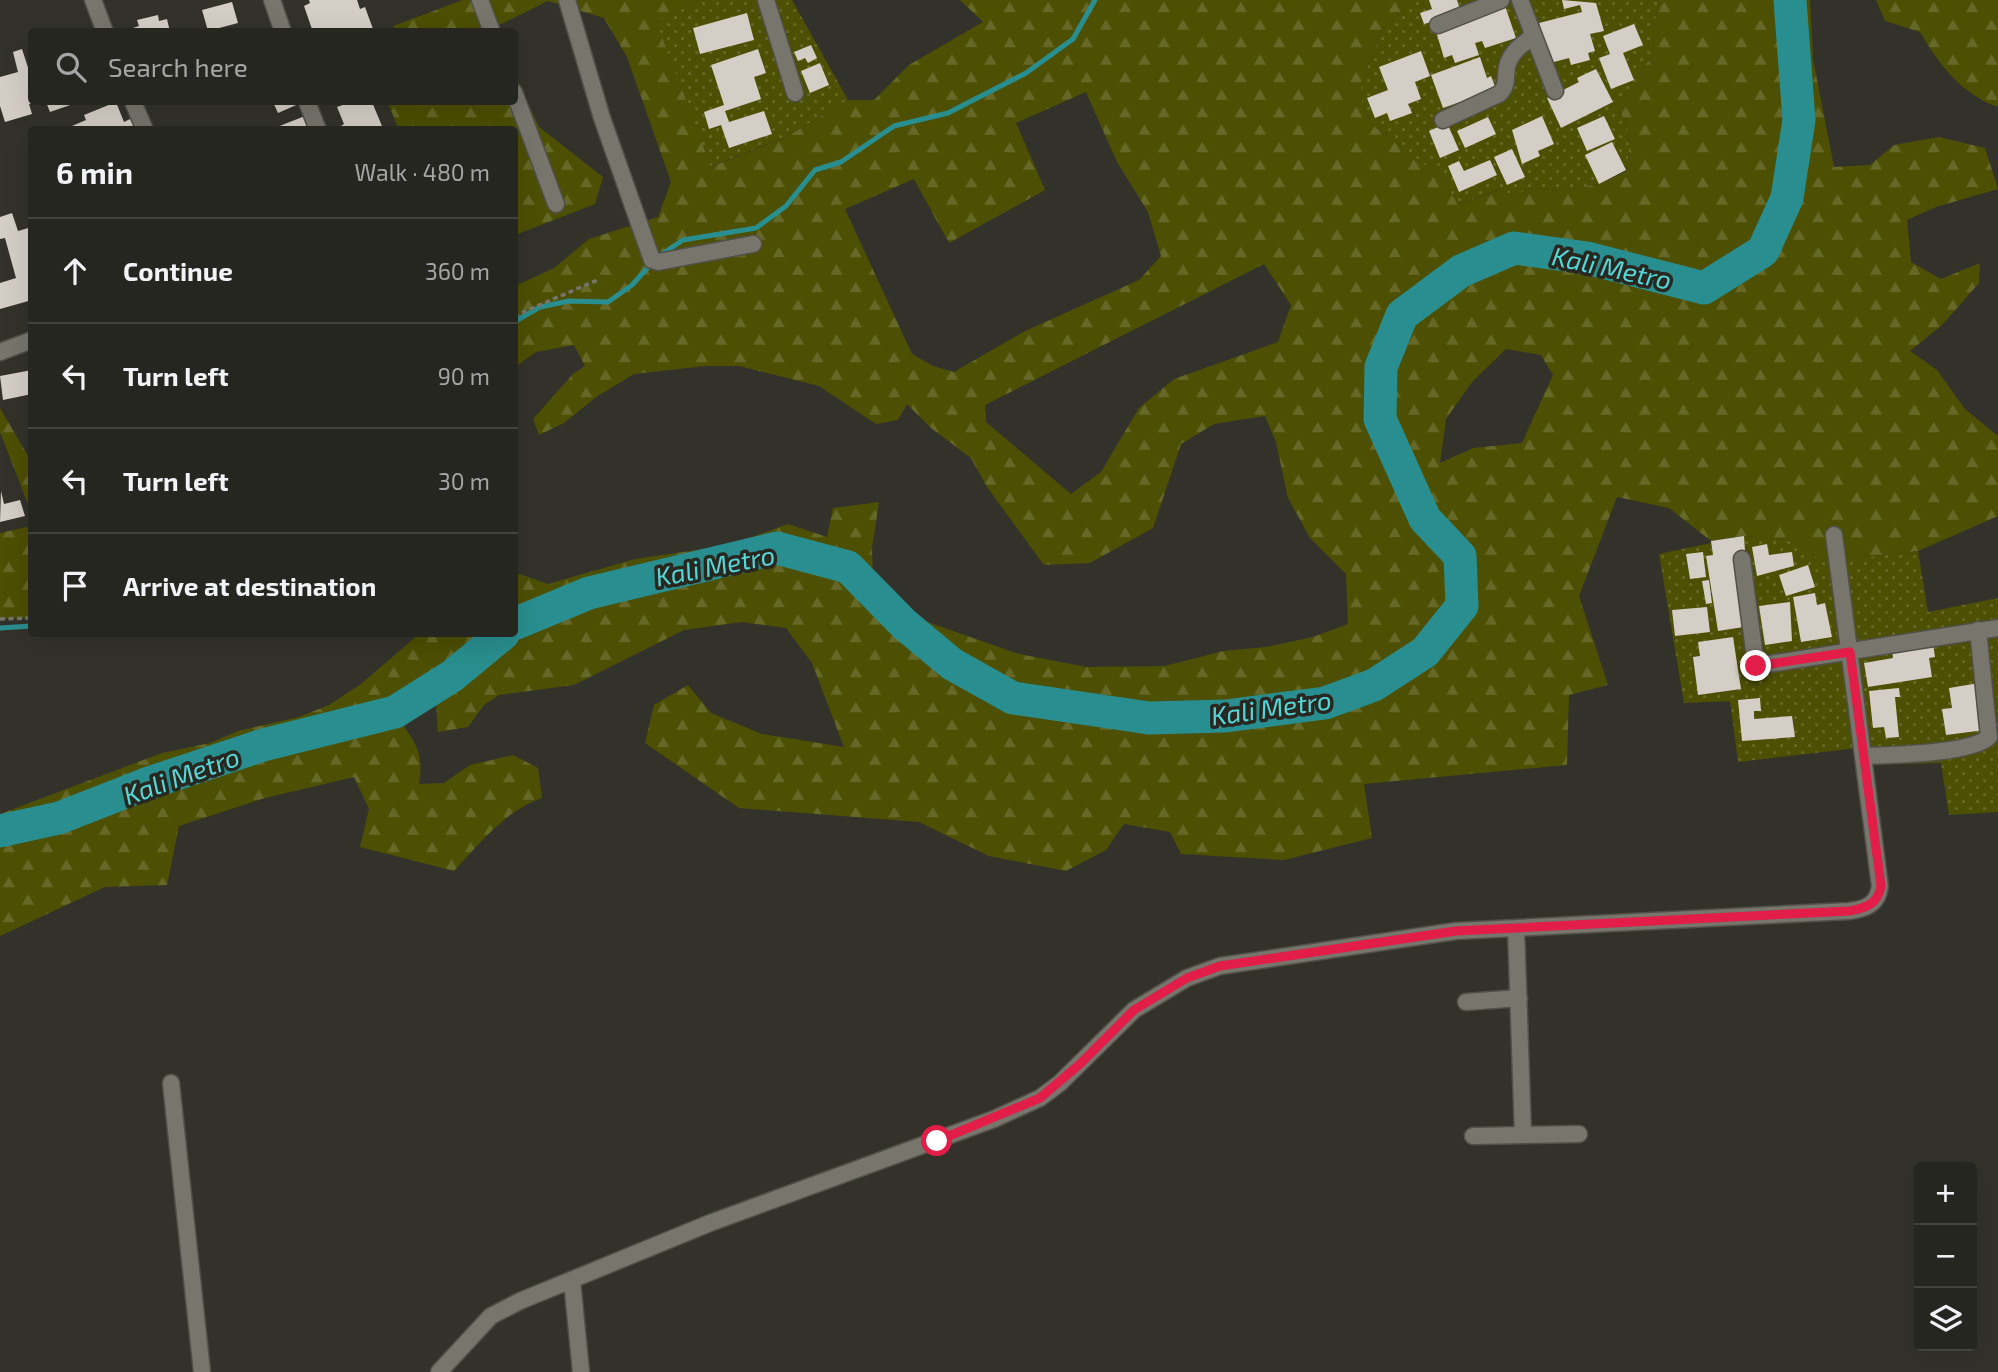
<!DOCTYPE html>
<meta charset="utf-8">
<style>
:root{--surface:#262620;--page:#32322d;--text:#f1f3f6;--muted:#a4a5a5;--line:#42433e}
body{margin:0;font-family:"Exo 2",sans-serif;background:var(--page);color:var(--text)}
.controls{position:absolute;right:21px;bottom:21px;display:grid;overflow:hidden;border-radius:7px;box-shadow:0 7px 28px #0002}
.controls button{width:63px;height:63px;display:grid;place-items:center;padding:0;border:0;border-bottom:2px solid var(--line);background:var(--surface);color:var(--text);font:35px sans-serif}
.stop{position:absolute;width:21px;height:21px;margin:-16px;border:5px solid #e11d48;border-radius:50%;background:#fff}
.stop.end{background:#e11d48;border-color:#fff;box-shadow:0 2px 7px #0008}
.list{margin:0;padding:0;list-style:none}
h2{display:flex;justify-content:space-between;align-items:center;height:91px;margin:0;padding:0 28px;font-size:30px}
h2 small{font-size:23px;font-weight:400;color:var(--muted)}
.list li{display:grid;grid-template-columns:46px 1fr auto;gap:21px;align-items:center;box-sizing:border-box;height:105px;padding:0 28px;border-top:2px solid var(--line)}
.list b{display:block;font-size:26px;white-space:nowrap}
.list em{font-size:23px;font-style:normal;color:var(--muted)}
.icon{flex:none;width:38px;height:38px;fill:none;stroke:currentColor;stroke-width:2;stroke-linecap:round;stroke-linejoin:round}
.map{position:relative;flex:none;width:1998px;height:1372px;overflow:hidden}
.search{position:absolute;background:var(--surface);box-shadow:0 7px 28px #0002;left:28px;top:28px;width:490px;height:77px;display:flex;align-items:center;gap:18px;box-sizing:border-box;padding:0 24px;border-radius:7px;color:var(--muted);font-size:26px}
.panel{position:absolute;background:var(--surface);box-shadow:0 7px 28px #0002;left:28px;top:126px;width:490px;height:511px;border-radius:7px}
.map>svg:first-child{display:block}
.grass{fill:url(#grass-dots)}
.forest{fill:url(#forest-firs);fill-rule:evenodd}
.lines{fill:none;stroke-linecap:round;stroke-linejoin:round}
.stream{stroke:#298e8f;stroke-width:5}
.river{stroke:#298e8f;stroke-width:33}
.building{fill:#d5cec6}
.minor-casing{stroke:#505048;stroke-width:19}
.path{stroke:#75746d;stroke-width:3.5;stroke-dasharray:5 3.5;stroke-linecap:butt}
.minor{stroke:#77756c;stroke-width:16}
.route{stroke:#e11d48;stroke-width:9}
.labels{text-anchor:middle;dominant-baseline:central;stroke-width:7;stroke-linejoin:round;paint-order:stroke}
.water-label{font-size:26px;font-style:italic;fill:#54d7d9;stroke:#292820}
</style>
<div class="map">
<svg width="1998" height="1372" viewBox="0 0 1998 1372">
<defs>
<pattern id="grass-dots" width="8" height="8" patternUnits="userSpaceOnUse" patternTransform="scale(1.75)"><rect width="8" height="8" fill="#4d4f03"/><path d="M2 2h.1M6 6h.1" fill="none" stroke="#666827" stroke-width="1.8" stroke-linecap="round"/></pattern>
<pattern id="forest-firs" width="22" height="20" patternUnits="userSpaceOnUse" patternTransform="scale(1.75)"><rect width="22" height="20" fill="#4d4f03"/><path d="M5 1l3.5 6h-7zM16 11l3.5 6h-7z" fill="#666827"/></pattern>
</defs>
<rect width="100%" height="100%" fill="#33322a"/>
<path class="grass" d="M700 0H792L848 100 788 136 710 167 655 21Z
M1414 0H1659L1653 32 1654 55 1641 70 1638 88 1613 102C1630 122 1632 145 1626 170L1599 184 1578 188 1558 191 1533 188 1515 195 1497 190 1458 205 1442 178 1371 124 1362 105V81L1382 31Z
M1744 536 1796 541 1823 562 1918 551 1928 612 1998 598V812L1949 815 1941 763 1869 765 1866 747 1738 762 1730 701 1684 703 1659 554Z"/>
<path class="forest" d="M463 0H700L656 21 711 167 788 136 848 100H874L909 65 983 22 960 0H1414L1382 31 1362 81V105L1371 124 1442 178 1458 205 1498 190 1515 195 1533 188 1558 191 1578 188 1599 184 1626 171C1632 145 1630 122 1613 102L1638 88 1641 70 1654 55 1653 32 1659 0H1810L1813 59 1834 167 1870 165 1894 145 1939 137 1985 148 1998 189 1936 207 1907 220 1911 262 1941 279 1980 263 1979 283 1943 324 1910 351 1937 370 1965 409 1998 436V516L1918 551 1823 562 1796 541 1744 536 1711 541 1669 508 1617 497 1579 596 1608 685 1569 695 1567 765 1364 784 1372 838 1284 860 1181 854 1170 832 1124 824 1106 850 1066 871 989 856 919 822 739 808 645 743 654 705 688 685 711 713 762 734 844 747 812 663 786 628 742 622 684 630 574 685 499 695 484 705 468 727 438 732 435 687 395 712C412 741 425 748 419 784L444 783 470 765 513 755 538 768 542 798C506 810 479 844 454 871L360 847 369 809 354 777 265 798 179 826 167 885 105 887 0 936V814L162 753 210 743 238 731 299 717 329 705 361 684 419 634H514L515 576 520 574 548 584 635 559 731 545 788 524 827 537 833 508 879 502 872 548 873 580 893 610 1019 654 1087 667 1165 666 1223 651 1266 647 1313 637 1348 624 1346 574 1310 538 1288 498 1276 442 1265 416 1214 424 1181 444 1153 528 1090 563 1044 565 987 487 971 458 931 428 907 404 898 420 876 424 819 386 739 366H705L634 374 596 397 564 423 539 435 533 419 573 374 585 366 574 345 536 352 515 367V286L554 268 589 239 658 217 671 182 627 57 604 18 548 1 493 28 494 31H396L393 26ZM1086 92 1117 162 1148 212 1161 256 1139 280 1023 332 954 372 933 366 912 354 845 209 914 179 949 243 1045 190 1016 123ZM1264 264 1291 305 1278 342 1174 379 1139 408 1101 472 1071 494 986 422 985 405ZM1506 349 1541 355 1553 375 1522 443 1473 448 1440 463 1446 419 1472 382Z
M1876 0H1998V107C1962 95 1938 63 1920 32L1885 21Z
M515 75 539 127 603 177 595 204 515 235 514 130 398 129 388 102H514Z
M0 408 31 461V512L0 432Z
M31 526V618L0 619V533Z"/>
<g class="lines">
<path class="stream" d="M659 256 683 240 756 228 786 206 815 170 841 162 894 126 948 113 1026 73 1073 39 1095 0
M514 322 540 307 569 301 608 302 632 285 651 264
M0 628 32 626"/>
<path class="river" d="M514 624 589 593 777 548 848 567 904 624 952 664 1013 698 1149 718 1226 716 1325 703 1374 685 1425 652 1462 606 1460 556 1425 519 1380 419 1381 367 1402 315 1461 271 1514 248 1587 258 1704 288 1763 251 1787 198 1799 120 1790 0
M0 831 59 818 146 784 263 745 395 712 452 676 503 634"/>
</g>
<path class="building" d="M309 0H357L360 9 365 7 373 29 313 32 304 6 310 3Z
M1429 0H1457L1461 13 1424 24 1420 13 1432 9Z
M1562 0 1596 3 1604 31 1590 34 1595 51 1588 53 1590 60 1571 65 1569 58 1550 63 1539 23 1582 12 1580 5 1564 9Z
M232 2 238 23 208 31 202 10Z
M1504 3 1516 38 1485 48 1482 41 1475 43 1479 55 1455 63 1452 55 1444 58 1435 28Z
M747 13 754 40 700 54 693 28Z
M158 15 159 21 167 19 170 32H121L139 26 137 20Z
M1634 24 1643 45 1623 53 1634 80 1611 89 1599 58 1610 54 1603 36Z
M811 45 817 58 808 63 805 58 798 61 794 52Z
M22 49 32 80V103L29 104 32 114 5 122 0 106V77L18 72 13 52Z
M758 49 766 73 754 77 761 99 725 111 729 122 764 111 772 134 729 148 721 125 709 129 704 112 724 105 711 65Z
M1421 51 1430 76 1415 82 1421 99 1408 104 1412 113 1390 121 1387 113 1375 118 1367 98 1388 90 1379 67Z
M1480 57 1487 78 1491 76 1498 94 1461 107 1460 102 1443 108 1431 75Z
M820 63 829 85 810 93 801 71Z
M1596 69 1613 102 1561 128 1547 98 1579 82 1577 78Z
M46 102H79L50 112Z
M116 102 124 122 132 118 137 130H74L72 126 86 120 84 115Z
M273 102H303L278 113Z
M351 102H372L382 126 378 130H342L341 126 344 124 337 107Z
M305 116 310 130H278L277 127Z
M1542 116 1554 144 1538 151 1540 156 1522 164 1512 130Z
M1604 116 1615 139 1587 151 1577 128Z
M1488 117 1496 134 1465 148 1457 131Z
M1447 123 1459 150 1440 158 1429 131Z
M1612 142 1626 170 1599 184 1585 155Z
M1512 149 1525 177 1507 185 1494 157Z
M1490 160 1497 175 1459 192 1448 166 1459 161 1464 171Z
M12 213 18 231 32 227V300L0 309V283L16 278 5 238 0 239V217Z
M32 370V394L3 400 0 376Z
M1 491 4 504 20 500 25 516 0 522Z
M1744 536 1750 626 1718 631 1706 556 1713 555 1711 541Z
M1767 544 1769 555 1792 552 1794 566 1757 576 1752 547Z
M1703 552 1706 577 1690 579 1686 554Z
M1808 565 1815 587 1786 596 1779 575Z
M1709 580 1712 603 1706 604 1702 581Z
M1815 593 1817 605 1825 603 1832 637 1801 642 1793 597Z
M1790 602 1792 641 1765 645 1759 606Z
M1707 607 1710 632 1675 636 1672 610Z
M1733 637 1741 689 1698 695 1693 657 1700 656 1698 642Z
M1933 643 1935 657 1929 658 1932 677 1868 687 1864 663 1893 658 1892 649Z
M1979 683 1985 730 1946 735 1942 709 1952 708 1949 688Z
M1899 688 1900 697H1895L1899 737 1886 738 1884 727 1873 728 1869 691Z
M1760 698 1761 711H1754V719L1792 716 1795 737 1742 741 1738 700Z"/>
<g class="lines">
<defs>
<path id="minor" d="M93 0 105 32
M272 0 283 32
M480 0 492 32
M567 0 602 118 652 260 658 262 753 244
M766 0 795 93
M1520 0 1555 91
M1438 25 1501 0
M514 92 556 204
M133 102 145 130
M307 102 318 130
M1443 120 1499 94C1508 86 1505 78 1507 67 1510 53 1521 45 1532 37
M0 352 32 340
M1742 559 1756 666 1998 628
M1865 756C1892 755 1970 754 1989 737L1978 630
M1516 928 1523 1135
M1466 1002 1519 998
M171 1083 202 1372
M1473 1136 1579 1134
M572 1281 581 1372
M439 1372 491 1316 520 1301 710 1223 994 1119 1040 1098 1060 1083 1134 1010 1187 978 1220 966 1456 931 1849 911C1866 909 1878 904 1880 886L1834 535"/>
</defs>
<use href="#minor" class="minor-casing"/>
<path class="path" d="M514 316 600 279
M0 619 32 618"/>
<use href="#minor" class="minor"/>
</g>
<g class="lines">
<path class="route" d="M937 1141 1040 1098 1080 1064 1134 1010 1187 978 1220 966 1456 931 1849 911C1866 908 1878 904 1881 886L1850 652 1756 666"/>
</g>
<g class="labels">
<g class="water-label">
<text transform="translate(1612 267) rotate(12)">Kali Metro</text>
<text transform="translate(715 565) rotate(-11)">Kali Metro</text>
<text transform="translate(1271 707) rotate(-8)">Kali Metro</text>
<text transform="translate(181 775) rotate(-20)">Kali Metro</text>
</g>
</g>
</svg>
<div class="controls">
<button>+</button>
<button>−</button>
<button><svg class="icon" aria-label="layers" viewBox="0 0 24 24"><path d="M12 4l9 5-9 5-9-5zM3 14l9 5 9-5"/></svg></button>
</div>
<div class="stop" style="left:937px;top:1141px"></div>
<div class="stop end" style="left:1756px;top:666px"></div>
<div class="search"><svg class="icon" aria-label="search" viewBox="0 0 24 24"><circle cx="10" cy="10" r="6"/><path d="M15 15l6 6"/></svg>Search here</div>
<section class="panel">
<h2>6 min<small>Walk · 480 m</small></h2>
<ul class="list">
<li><svg class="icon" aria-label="ahead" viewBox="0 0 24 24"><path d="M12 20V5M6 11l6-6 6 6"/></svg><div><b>Continue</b></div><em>360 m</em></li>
<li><svg class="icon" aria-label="left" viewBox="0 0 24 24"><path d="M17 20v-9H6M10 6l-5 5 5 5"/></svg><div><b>Turn left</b></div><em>90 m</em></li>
<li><svg class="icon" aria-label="left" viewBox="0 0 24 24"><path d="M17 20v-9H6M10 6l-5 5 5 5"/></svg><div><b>Turn left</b></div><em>30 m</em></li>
<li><svg class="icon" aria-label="arrive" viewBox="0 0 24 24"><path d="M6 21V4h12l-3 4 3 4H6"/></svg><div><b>Arrive at destination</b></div></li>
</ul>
</section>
</div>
